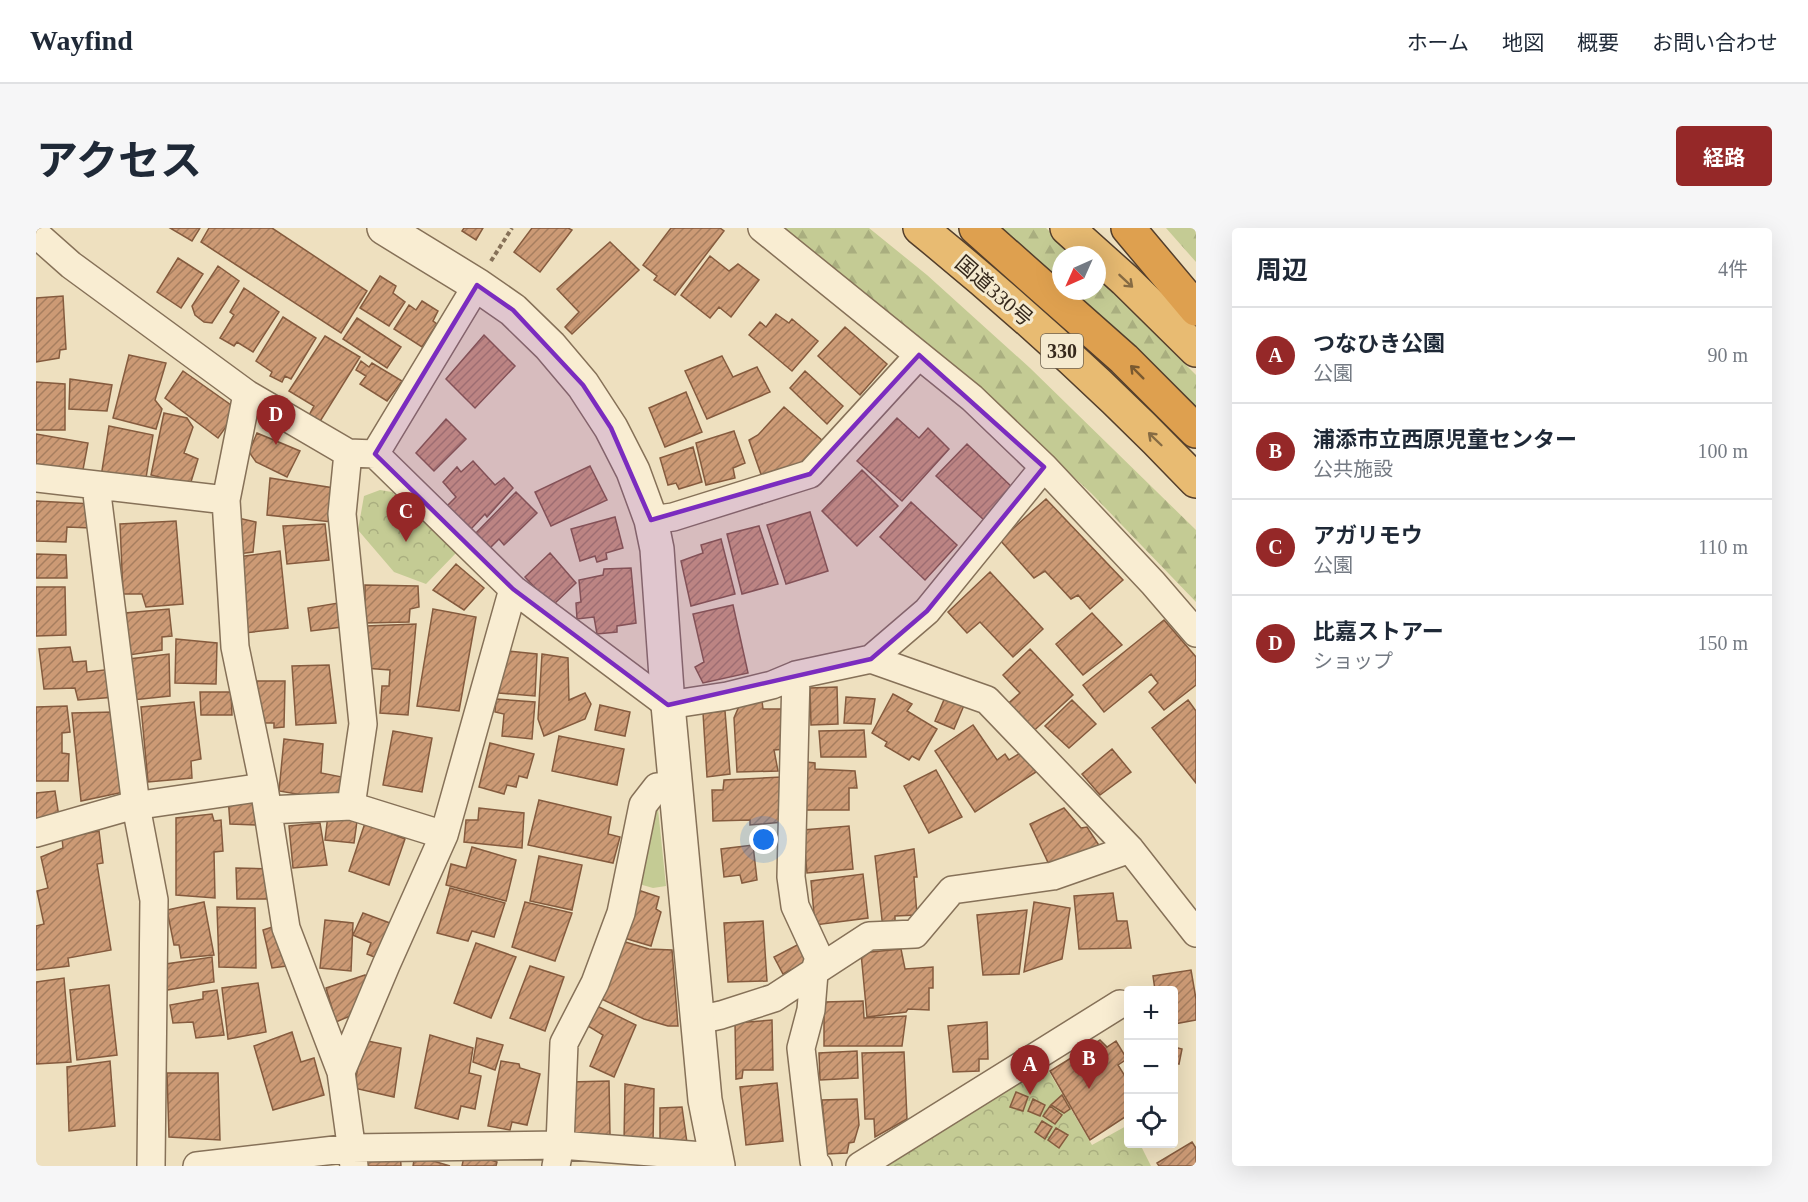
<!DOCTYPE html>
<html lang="ja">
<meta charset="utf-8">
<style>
:root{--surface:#fff;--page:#f6f6f7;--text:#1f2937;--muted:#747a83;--line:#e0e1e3;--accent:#952828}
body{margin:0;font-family:"Times New Roman","Noto Sans JP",serif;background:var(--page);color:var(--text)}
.controls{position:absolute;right:18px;bottom:18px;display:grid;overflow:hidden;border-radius:6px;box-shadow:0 6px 24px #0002}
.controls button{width:54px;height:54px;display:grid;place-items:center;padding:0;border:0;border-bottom:2px solid var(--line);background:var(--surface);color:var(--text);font:30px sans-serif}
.compass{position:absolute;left:1016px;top:18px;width:54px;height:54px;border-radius:50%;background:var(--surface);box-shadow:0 6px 24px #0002;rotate:225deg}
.you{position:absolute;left:728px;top:612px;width:21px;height:21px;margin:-15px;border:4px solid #fff;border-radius:50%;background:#1a73e8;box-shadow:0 0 0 9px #1a73e833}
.badge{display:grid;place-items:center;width:39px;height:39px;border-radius:50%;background:var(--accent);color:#fff;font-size:20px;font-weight:700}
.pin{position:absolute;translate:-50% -50px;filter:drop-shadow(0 2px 3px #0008)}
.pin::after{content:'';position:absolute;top:32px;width:21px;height:18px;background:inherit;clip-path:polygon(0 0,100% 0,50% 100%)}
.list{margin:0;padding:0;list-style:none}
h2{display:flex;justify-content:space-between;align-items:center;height:78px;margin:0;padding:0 24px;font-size:26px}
h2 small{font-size:20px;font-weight:400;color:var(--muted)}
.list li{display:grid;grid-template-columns:39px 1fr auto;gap:18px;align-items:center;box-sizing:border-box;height:96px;padding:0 24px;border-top:2px solid var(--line)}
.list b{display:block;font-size:22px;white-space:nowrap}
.list p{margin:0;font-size:20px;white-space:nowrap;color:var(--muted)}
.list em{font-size:20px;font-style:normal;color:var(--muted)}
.icon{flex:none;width:33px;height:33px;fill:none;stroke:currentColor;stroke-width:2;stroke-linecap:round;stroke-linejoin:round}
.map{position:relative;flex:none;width:1160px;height:938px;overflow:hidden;border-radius:6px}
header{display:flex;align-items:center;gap:36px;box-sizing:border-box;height:84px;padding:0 30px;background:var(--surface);border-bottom:2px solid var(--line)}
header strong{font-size:28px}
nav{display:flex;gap:33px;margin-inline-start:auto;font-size:21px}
.intro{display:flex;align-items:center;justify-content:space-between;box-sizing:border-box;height:144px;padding:0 36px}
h1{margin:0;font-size:42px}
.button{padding:15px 27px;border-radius:6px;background:var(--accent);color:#fff;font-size:21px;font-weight:700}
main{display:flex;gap:36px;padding:0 36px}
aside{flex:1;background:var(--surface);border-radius:6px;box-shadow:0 6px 24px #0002}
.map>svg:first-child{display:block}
.green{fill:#c4cb94}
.forest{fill:url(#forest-firs)}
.park{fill:url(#park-crowns)}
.building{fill:url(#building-hatch);stroke:#855b3e;stroke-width:1.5}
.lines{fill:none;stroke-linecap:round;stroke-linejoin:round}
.minor-casing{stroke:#867158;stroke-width:30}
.tertiary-casing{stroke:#867158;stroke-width:36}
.trunk-casing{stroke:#543f2c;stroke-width:36}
.motorway-casing{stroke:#543f2c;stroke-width:36}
.path{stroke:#867158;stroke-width:4;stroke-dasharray:4.5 3;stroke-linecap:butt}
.minor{stroke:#f9edd2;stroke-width:27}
.tertiary{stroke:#f9edd2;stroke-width:33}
.trunk{stroke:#e8bb72;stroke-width:33}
.motorway{stroke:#dea04f;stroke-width:33}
.oneway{stroke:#866b43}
.oneway2{stroke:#795930}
.marked{fill:#7b2cbf;fill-opacity:0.2;stroke:#7b2cbf;stroke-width:4.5;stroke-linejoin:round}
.labels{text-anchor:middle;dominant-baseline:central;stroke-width:6;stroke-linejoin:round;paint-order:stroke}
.shield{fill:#f5eacf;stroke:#6f6352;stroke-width:1.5}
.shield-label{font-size:20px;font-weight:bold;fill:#36291c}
.street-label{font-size:21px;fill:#36291c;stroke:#f5eacf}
</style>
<header>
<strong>Wayfind</strong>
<nav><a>ホーム</a><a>地図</a><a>概要</a><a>お問い合わせ</a></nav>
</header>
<div class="intro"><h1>アクセス</h1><a class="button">経路</a></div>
<main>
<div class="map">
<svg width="1160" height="938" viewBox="0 0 1160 938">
<defs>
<pattern id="forest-firs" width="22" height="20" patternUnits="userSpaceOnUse" patternTransform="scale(1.5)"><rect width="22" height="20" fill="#c4cb94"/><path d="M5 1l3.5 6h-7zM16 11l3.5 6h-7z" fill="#a9ae7f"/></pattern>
<pattern id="park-crowns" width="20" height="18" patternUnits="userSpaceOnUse" patternTransform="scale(1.5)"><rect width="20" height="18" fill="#c4cb94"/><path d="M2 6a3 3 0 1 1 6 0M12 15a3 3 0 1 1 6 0" fill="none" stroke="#a9ae7f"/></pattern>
<pattern id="building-hatch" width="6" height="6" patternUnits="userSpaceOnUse" patternTransform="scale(1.5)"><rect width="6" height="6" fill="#cc9a75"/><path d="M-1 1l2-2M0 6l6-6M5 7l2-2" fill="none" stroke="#a67e5f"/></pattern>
</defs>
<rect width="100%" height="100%" fill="#eee0bf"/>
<path class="green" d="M622 581 630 658 617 660 603 656 618 582Z"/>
<path class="forest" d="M743 0H833L891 47 994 140 1160 302V374L1055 265 934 153Z
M962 0H1010L1039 27H1025V53Z
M1130 0H1160V34Z
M1061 48 1160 147V180L1037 63H1061Z"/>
<path class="park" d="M344 262 356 264 420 325 390 356 358 344 322 302 328 268Z
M1009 837 1056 917 1092 897V916H1104L1115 938H846Z"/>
<path class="building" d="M134 0H164L156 13Z
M173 0H236L331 63 305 105 165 14Z
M428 0H447L440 12 426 3Z
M496 0H532L536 2 504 44 478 24Z
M635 0H684L688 3 639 67 618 52 621 48 607 37Z
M574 14 603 42 536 106 529 99 543 84 521 61Z
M674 28 693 43 702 36 723 52 695 89 683 79 674 90 645 67Z
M142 30 167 46 145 80 121 64Z
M182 38 203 53 176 95 168 94 159 87 156 78Z
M344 48 360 58 357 65 369 74 353 98 324 80Z
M208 60 243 84 217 124 201 114 198 118 184 110 198 87 194 84Z
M27 68 30 121 24 122 23 130 0 134V70Z
M386 73 402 83 397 93 401 96 386 119 358 101 373 77 380 82Z
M740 86 753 95 756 91 782 113 756 143 713 107 724 94 730 99Z
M247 89 280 110 255 151 249 148 246 154 234 148 236 144 220 133Z
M321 90 365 119 351 140 307 111Z
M809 99 851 136 824 167 782 128Z
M448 107 479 138 439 180 410 151Z
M289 108 324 129 283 195 272 189 278 178 253 163Z
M93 127 130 135 119 172 126 181 120 201 77 190Z
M686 128 697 149 721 139 734 164 671 191 649 143Z
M325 133 333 139 336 135 366 153 351 173 324 156 330 148 320 142Z
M147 143 202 182 182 210 129 170Z
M769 143 807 178 791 196 754 160Z
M34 151 76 157 71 183 33 181Z
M0 154 29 156V202H0Z
M650 164 666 204 629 219 613 180Z
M748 179 787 213 760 241 726 249 713 212 722 207Z
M128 185 151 190 157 199 148 225 162 231 154 257 115 247Z
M861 190 883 210 892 200 913 221 866 273 821 233Z
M410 191 430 211 398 243 380 225Z
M73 198 117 207 109 256 65 249Z
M698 203 709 235 697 240 699 250 670 257 660 215Z
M221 205 264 223 251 249 220 234 213 224Z
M0 206 52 215 46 247 0 239Z
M931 216 978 261 948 292 900 248Z
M657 219 666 254 643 261 640 255 632 257 624 230Z
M437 233 459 257 468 250 477 260 451 289 449 286 435 301 411 278 420 269 407 254 421 239 425 244Z
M554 238 571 272 515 298 499 264Z
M826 242 862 278 821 318 786 283Z
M234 250 298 260 296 294 231 287Z
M480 264 501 285 468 317 463 311 454 320 439 306Z
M1010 271 1087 352 1054 381 1042 367 1035 371 1009 343 998 350 964 312Z
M0 273 57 276 55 300 31 299 30 314 0 313Z
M875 274 921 317 889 352 844 309Z
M774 284 792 343 750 356 731 297Z
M579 289 587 320 570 325 571 331 561 334 559 328 544 333 535 301Z
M202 290 220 294 217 324 202 326Z
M140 293 147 376 110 379 106 366H87L84 296Z
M289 296 293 332 251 336 247 298Z
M723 298 742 356 706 366 691 306Z
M685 311 699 366 655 378 645 333 667 325 665 317Z
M244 323 252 400 208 405 202 329Z
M514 325 540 355 516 378 489 349Z
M0 326 30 327 31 350H0Z
M420 336 448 360 428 382 397 362Z
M595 340 600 395 581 398V404L561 406 558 389 541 391 540 375 545 374 543 352 567 347 568 341Z
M954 344 1007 401 977 429 944 394 931 405 912 384Z
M329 357 382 358 383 379 374 381 373 394 329 395Z
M0 359H29L30 407 0 408Z
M302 375 306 399 275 403 272 380Z
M697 377 712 445 667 455 659 439 668 434 657 386Z
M133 381 136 408 126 409V422L93 427 89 385Z
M397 381 440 389 423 483 381 478Z
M1056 385 1086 417 1047 447 1020 416Z
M1128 392 1160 429V457L1128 482 1113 464 1122 455 1115 446 1068 484 1047 457Z
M380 396 372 487 344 485 346 458H353L354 442 328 440 330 398Z
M140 411 181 415 180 456 139 455Z
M34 419 37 434 50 433 51 444 77 441 80 469 42 472 39 460 8 461 3 421Z
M994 421 1037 467 992 508 967 480 984 465 967 447Z
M472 423 501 426 499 468 463 465V447L470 439Z
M133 426 134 468 96 472 93 431Z
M506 426 532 430 533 472 549 465 555 476 549 491 508 508 502 491Z
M293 437 300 495 260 497 256 438Z
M221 453H249L248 499 238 500V495H222Z
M801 459 802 496 775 497 774 460Z
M164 464H195L196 487H165Z
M857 466 876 476 871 483 901 501 883 532 876 528 873 532 849 518 851 514 836 505Z
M910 467 929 475 918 501 899 493Z
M810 469 839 471 835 496 808 495Z
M460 471 499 474 496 511 466 508 468 486 459 484Z
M1036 472 1060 496 1033 520 1009 498Z
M1152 472 1160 483V555L1116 500Z
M726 473 727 481H745L751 521 738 522 742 543 701 544 698 490 704 476Z
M158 474 165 531 155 533 156 550 112 554 105 479Z
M564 477 594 484 589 508 559 502Z
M31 478 34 504 26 505V525L33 526 32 553H0V479Z
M689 483 694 546 671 549 667 485Z
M78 484 88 564 45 573 36 485Z
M937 497 961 532 969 526 973 532 986 524 1000 544 939 584 899 523Z
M828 502 830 529H785L783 503Z
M357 503 396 510 386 564 347 557Z
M523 508 588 521 581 557 516 543Z
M248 511 287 516 285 545 311 550 307 574 243 563Z
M454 515 498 526 491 550 483 548 480 559 471 557 468 566 443 559Z
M1076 521 1095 544 1064 567 1046 546Z
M770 534 779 535V541L819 543 821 560H813V582H769Z
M900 542 926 589 893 605 868 558Z
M745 549 747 594 714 597V592L677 593 676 562H687L688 552Z
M19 563 23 589 0 594V565Z
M223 566V597L194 596 192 568Z
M503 572 575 589 572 606 584 609 577 635 492 617Z
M443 580 488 585 486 620 428 614 430 592H442Z
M1028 580 1045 600 1051 599 1066 622 1016 643 994 596Z
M176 586 178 593 185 592 187 623 178 624 179 670 140 667V590Z
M292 587 321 593 318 615 289 612Z
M284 595 291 637 257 640 253 598Z
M329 595 369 611 353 657 313 643Z
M813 598 817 641 771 645 767 602Z
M63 603 67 635 61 636 75 722 32 730 33 738 0 742V698L8 696 1 663 12 660 5 629 27 620 26 610Z
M717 617 721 652 706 655 704 647 688 649 685 621Z
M436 619 480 632 470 673 410 657 415 636 430 640Z
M878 621 881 649H878L881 687 859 688V700L847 701 839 628Z
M503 628 546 637 536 682 494 673Z
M200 640 237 641V671H201Z
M827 646 832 690 779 697 775 653Z
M414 660 469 675 458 709 436 703 432 713 401 705Z
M602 662 623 669 620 681 625 684 615 718 588 710Z
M1077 665 1081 693H1091L1095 720 1043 721 1038 668Z
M168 674 178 727 145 730 143 717H138L131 682Z
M489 674 536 685 519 733 476 719Z
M998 674 1034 680 1026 731 988 744Z
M181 679 219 680 220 740 183 739Z
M991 682 983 746 947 747 941 687Z
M327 685 362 698 348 733 331 726 335 715 317 707Z
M289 692 317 695 315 743 284 740Z
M727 693 731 753 692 754 688 695Z
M246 696 258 737 236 740 227 702Z
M586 713 613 721 636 722 642 798H632L608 791 561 769Z
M440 715 480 729 455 790 418 775Z
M765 715 776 737 759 740 747 746 738 729Z
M865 721 869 741 897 739V760H893V782L872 781 870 784 831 789 825 725Z
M176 729 178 754 131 762 130 736Z
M494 738 528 749 509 803 474 790Z
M1155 742 1160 771V792L1138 796V762H1119L1117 748Z
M329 747 334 762 321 785 300 794 290 760Z
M28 750 35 834 0 836V754Z
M222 755 230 804 192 811 186 760Z
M73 757 81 827 41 832 34 762Z
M181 762 188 807 160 810 157 794 137 795 134 777 167 771V764Z
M827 773 828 790 870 788 866 818H788V774Z
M561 778 600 797 578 849 554 838 567 807 552 798Z
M736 792 737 842H707L706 850 700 851 699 795Z
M951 794 952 831H943V843L917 844 912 798Z
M256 804 265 834 278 830 288 867 237 882 218 818Z
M394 807 437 820 433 845 445 848 439 881 425 878 422 891 379 880Z
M441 810 467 817 459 842 437 834Z
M327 812 365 820 358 869 318 860Z
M1064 812 1071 819 1080 813 1091 831 1082 837 1092 853V887L1054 912 1014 843Z
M1138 819 1146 821 1143 836 1138 835Z
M821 823 822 850 784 852 783 825Z
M868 824 871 891 839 909 838 891H829L826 825Z
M74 833 79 898 33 903 31 839Z
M465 833 483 836 484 840 504 846 491 897 476 894 474 902 452 898Z
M131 845H182L184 912 133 909Z
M573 853 574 907H535L533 854Z
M741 855 747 913 710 917 704 859Z
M589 856 618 861 617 915 588 914Z
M980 864 992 869 987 883 974 879Z
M1026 867 1034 881 1028 885 1015 877Z
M821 871 823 897 818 914 813 915 811 925 791 926 786 872Z
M997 871 1009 877 1004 888 992 883Z
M1014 878 1026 887 1019 896 1007 888Z
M646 879 652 922H624V880Z
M1006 893 1016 899 1009 911 999 904Z
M1020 900 1032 907 1023 920 1012 912Z
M1156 914 1160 920V938H1123L1121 935Z
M380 921 387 930 414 938H377Z
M364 923 365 938H329L327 926Z
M429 924 461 934 460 938H426Z"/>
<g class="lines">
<defs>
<path id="minor" d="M726 0 936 170 1008 239 1117 355 1160 405
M0 6 35 37 211 166 312 225 339 226 477 361 632 477 691 468 736 457 760 447 835 431 891 383 1008 239
M211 166 190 272 199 419 228 559 250 700 305 844 318 938
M312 225 306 286 327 496 315 578
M339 226 441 57
M0 250 190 272
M60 258 100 578 118 672 115 938
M615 292 637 289 774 246 883 127
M835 431 951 472 1094 621 1160 705
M760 447 755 649 759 678 783 730 778 745 775 782 765 820 778 933 782 938
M232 582 315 578 408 607
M0 605 91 579 228 559
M662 792 685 787 738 770 833 708 879 706 916 662 1017 648 1094 621
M305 844 350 737 408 607 477 361
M161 938 316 920 524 917 680 929
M520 938 524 917 528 815 559 755 585 685 607 577 621 559 639 558
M824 938 1084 776"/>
<path id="tertiary" d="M348 0 441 57 477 82 514 118 547 157 575 200 597 243 615 292 621 321 632 477 669 872 682 938"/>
<path id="trunk" d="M884 0C981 79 1074 163 1160 253
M1031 0 1089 52 1160 122"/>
<path id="motorway" d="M940 0 1088 131 1160 203
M1092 0 1160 81"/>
</defs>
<use href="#minor" class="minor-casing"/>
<use href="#tertiary" class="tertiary-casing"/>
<use href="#trunk" class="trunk-casing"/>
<use href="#motorway" class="motorway-casing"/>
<path class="path" d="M455 33 476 0"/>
<use href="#minor" class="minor"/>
<use href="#tertiary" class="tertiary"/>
<use href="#trunk" class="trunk"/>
<use href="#motorway" class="motorway"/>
</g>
<defs><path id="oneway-shaft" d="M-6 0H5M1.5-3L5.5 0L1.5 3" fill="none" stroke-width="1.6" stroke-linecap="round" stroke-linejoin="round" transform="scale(1.5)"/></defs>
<g class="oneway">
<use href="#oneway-shaft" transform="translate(1090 53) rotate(43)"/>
<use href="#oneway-shaft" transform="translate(1119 211) rotate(-136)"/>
</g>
<use class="oneway2" href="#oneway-shaft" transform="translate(1101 144) rotate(-135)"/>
<path class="marked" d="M441 57 477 82 547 157 575 200 615 292 774 246 883 127 1008 239 891 383 835 431 632 477 477 361 339 226Z"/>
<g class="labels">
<rect class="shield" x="1005" y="106" width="42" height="34" rx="4.5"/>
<g class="shield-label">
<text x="1026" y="123">330</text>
</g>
<g class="street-label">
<text transform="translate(958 63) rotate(41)">国道330号</text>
</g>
</g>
</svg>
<div class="controls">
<button>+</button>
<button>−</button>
<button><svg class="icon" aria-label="locate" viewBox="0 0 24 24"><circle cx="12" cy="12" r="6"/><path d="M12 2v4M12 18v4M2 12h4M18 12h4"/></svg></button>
</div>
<svg class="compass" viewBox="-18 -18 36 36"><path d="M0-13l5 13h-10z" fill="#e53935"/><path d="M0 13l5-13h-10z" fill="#747a83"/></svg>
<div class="you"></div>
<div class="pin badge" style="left:994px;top:867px">A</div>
<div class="pin badge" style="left:1053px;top:861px">B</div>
<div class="pin badge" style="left:370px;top:314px">C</div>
<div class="pin badge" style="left:240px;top:217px">D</div>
</div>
<aside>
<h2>周辺<small>4件</small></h2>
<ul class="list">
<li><span class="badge">A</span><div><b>つなひき公園</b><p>公園</p></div><em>90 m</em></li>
<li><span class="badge">B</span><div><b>浦添市立西原児童センター</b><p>公共施設</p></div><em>100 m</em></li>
<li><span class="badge">C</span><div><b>アガリモウ</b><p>公園</p></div><em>110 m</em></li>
<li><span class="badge">D</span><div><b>比嘉ストアー</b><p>ショップ</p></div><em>150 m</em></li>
</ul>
</aside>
</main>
